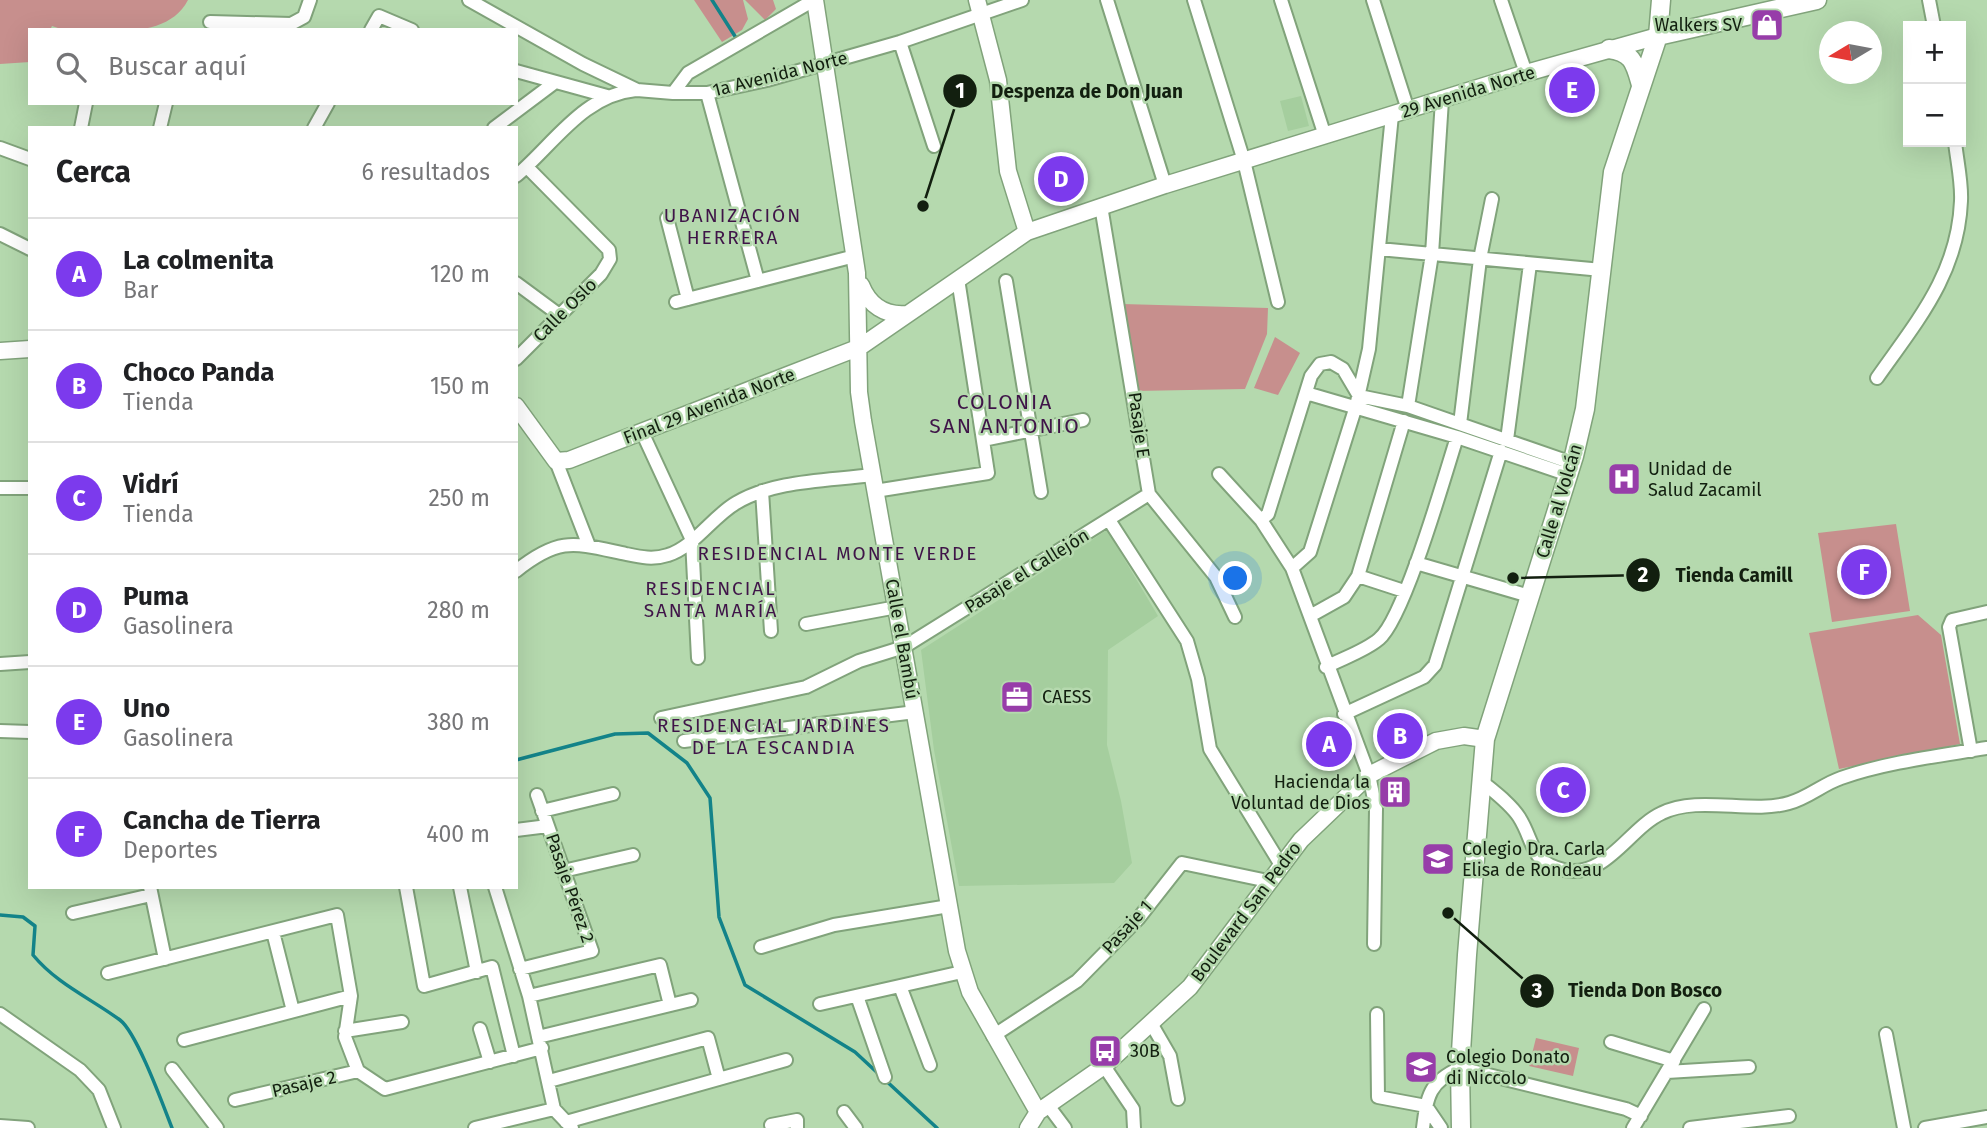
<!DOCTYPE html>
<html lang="es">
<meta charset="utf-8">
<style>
:root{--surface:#fff;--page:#f6f6f6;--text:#202124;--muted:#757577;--line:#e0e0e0;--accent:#7c3aed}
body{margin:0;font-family:"Fira Sans",sans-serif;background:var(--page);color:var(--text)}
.controls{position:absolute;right:21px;top:21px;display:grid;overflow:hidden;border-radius:0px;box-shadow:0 7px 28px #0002}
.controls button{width:63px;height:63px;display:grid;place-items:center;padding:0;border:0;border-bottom:2px solid var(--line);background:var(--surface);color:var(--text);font:35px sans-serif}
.compass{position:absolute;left:1819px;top:21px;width:63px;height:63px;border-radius:50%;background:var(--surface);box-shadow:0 7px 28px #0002;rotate:260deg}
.you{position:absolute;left:1236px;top:579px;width:24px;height:24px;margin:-18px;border:5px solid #fff;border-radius:50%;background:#1a73e8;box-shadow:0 0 0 10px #1a73e833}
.badge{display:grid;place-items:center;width:46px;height:46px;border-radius:50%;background:var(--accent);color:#fff;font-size:23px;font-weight:700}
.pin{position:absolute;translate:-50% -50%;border:4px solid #fff;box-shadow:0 2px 7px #0006}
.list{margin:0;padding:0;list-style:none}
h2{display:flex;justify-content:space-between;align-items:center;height:91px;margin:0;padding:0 28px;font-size:30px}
h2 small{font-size:23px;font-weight:400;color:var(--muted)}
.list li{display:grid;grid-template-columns:46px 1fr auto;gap:21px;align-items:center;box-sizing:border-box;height:112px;padding:0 28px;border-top:2px solid var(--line)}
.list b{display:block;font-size:26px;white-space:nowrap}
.list p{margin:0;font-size:23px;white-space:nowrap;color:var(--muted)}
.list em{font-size:23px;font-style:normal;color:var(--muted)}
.icon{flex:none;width:38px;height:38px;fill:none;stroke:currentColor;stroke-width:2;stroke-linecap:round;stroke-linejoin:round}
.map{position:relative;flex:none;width:1987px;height:1128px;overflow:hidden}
.search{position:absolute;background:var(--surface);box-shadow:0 7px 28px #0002;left:28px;top:28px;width:490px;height:77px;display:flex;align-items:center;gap:18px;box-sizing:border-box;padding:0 24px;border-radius:0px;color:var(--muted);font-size:26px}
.panel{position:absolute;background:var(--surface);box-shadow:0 7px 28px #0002;left:28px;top:126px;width:490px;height:763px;border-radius:0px}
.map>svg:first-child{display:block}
.built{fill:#a5ce9e}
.green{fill:#c78f8d}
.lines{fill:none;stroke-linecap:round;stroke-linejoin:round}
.stream{stroke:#138389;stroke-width:3.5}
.minor-casing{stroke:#81a37b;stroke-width:16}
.tertiary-casing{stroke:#81a37b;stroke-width:19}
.secondary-casing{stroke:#81a37b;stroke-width:21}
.minor{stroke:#fff;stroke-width:12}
.tertiary{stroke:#fff;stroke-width:16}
.secondary{stroke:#fff;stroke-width:18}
.labels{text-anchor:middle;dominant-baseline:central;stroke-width:5;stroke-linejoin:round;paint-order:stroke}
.poi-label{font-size:18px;fill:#121f0f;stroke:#b5d9ae;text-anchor:start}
.street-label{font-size:18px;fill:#121f0f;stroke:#b5d9ae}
.neighbourhood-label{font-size:19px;letter-spacing:2px;fill:#3f1448;stroke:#b5d9ae}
.quarter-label{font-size:21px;letter-spacing:2px;fill:#3f1448;stroke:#b5d9ae}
.leader{fill:none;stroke:#121f0f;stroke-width:2.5}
.callout-dot{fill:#121f0f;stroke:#b5d9ae;stroke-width:2.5}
.mark-label{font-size:21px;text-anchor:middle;font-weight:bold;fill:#fff}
.callout-label{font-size:19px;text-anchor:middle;font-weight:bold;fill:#121f0f;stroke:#b5d9ae;stroke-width:5;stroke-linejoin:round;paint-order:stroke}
</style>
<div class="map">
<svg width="1987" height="1128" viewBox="0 0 1987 1128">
<rect width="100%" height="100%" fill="#b5d9ae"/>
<path class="built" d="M1301 96 1309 126 1288 131 1280 101Z
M1107 530 1158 616 1108 650 1107 745 1121 801 1132 863 1114 883 959 886 934 750 921 650Z"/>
<path class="green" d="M0 0H188C167 41 104 30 64 30L52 26 50 30H30V62L0 64Z
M694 0H743L748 19 742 30 722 42Z
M745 0H773L776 9 765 20Z
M1122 304 1268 308 1267 334 1245 389 1134 391Z
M1275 337 1300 353 1278 395 1254 388Z
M1896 524 1910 611 1832 622 1818 533Z
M1918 615 1941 635 1960 744 1839 769 1809 633Z
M1536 1038 1579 1048 1573 1076 1529 1066Z"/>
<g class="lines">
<path class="stream" d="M712 0 738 41
M516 760 615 734 648 733 687 763 710 798 719 917 745 985 855 1052 937 1128
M0 915 23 917 35 926 33 955C57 984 90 998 120 1020 137 1033 163 1105 172 1128"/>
<defs>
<path id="minor" d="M469 0 583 64 637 90 673 93H707L767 80 900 42 1022 0
M1107 0 1165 185
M1194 0 1244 161 1278 302
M1281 0 1325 136
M1373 0 1408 110
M1501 0 1526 73
M1929 0 1934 26
M210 22 291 24 304 17 310 0
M371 30 379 16 412 30
M900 42 934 146
M516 71 607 96
M673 93 688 73 814 0
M707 93 758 281
M81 128 86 103
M160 128 166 103
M314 128 328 103
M494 128 554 83
M0 148 30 159
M516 176C554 144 583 95 636 90
M1101 206 1149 494 1216 577 1235 617
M667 218 688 299
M0 234 30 249
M1379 249 1602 270
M1006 281 1041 492
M516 283 558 314
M676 302 855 256
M516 359 601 274 610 259 609 250 527 167
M1877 378C1917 321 1958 274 1961 201 1962 182 1957 161 1955 142
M1306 393 1457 437 1569 475
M1408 406 1432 254 1442 100
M1460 424 1480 259 1492 199
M642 432 692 540 698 658
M983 440 1083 420
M1507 440 1530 264
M556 461 589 546
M1219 474 1261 520 1292 568 1369 775 1376 809 1374 944
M0 488H30
M762 491 771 631
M875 491 988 473 958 279
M1109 520 1187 641 1198 679 1210 749 1281 865
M1261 520 1268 514 1311 376 1320 364 1331 362 1343 369 1359 396 1408 406 1572 463
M1416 563 1529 596
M1292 568 1310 552 1356 406 1369 349 1392 115
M516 571C560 536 574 543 626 554 640 557 653 560 668 555 694 547 712 517 736 503 774 480 828 481 872 475
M1358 576 1404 591
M1310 616 1344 597 1358 576 1404 421
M806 624 897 607
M0 664 30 662
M1326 667C1343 658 1365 651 1379 639 1404 619 1445 475 1457 437
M1344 714 1424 677 1435 665 1501 451
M661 718 806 687 859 661 904 647 1149 494
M0 731 30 732
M684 741 915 712
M1971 751 1949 627 1952 620 1987 612
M1480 780C1493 791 1510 803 1519 817 1535 842 1529 862 1564 870 1606 879 1629 828 1662 813 1698 795 1751 814 1789 803 1808 798 1823 784 1841 778 1887 762 1939 756 1987 748
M542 811 613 794
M516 830 548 826
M563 871 633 855
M150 887 165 959
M406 887 424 986 492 967 514 1056
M460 887 477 972
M495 887 529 996 554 1109 572 1128
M73 913 151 895
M273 932 293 1011
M761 947 834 925 949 906
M520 969 592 951 537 795
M108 973 337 915 351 996 345 1037 358 1071
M900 986 930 1065
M529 996 660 965 670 1005
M857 996 885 1077
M820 1004 962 972
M0 1014 80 1070 99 1090 114 1128
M1377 1014 1378 1097 1426 1106 1441 1128
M1152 1025 1170 1056 1178 1099
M480 1029 490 1062
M345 1031 402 1022
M1886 1034 1904 1128
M993 1036 1077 981 1138 919 1182 863 1268 881
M538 1037 691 1000
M184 1040 351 996
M1611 1042 1674 1061
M1104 1066 1133 1109 1134 1128
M172 1069 217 1128
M1667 1072 1749 1067
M549 1081 708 1038 719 1079
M235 1100 358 1071 385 1089 542 1048
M1047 1104 1065 1128
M844 1112 856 1128
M566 1122 786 1060
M771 1125 797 1120V1128
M0 1126 28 1128
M475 1128 554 1109
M1423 1128C1427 1096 1429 1082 1460 1068L1626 1109 1641 1116
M1633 1128 1704 1009
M1690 1128 1789 1116
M1925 1128 1987 1117"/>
<path id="tertiary" d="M815 0 857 273 859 392 863 421 957 951 970 992 1038 1112
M977 0 998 80 1008 171 1027 232
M861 285C869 305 885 316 907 314
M0 351 30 349
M516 406 556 461 569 460 860 347 1027 232 1165 185 1526 73 1658 36
M1028 1128 1038 1112 1104 1066 1190 987 1301 840 1369 775 1436 741 1464 736 1485 739"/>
<path id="secondary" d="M1658 36 1817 0
M1609 49C1633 52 1635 64 1641 85
M1461 1128 1460 1068 1467 955 1485 739 1574 456 1585 409 1613 172 1658 36 1661 0"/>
</defs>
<use href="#minor" class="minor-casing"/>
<use href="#tertiary" class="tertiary-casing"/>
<use href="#secondary" class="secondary-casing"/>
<use href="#minor" class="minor"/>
<use href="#tertiary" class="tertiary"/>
<use href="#secondary" class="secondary"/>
</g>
<defs>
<symbol id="shop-square" viewBox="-11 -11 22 22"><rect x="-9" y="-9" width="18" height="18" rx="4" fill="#973da9" stroke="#b5d9ae"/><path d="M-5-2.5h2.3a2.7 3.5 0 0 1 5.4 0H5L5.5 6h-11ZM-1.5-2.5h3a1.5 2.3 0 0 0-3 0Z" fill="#fff"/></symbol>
<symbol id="hospital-square" viewBox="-11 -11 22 22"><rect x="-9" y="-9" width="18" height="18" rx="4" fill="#973da9" stroke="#b5d9ae"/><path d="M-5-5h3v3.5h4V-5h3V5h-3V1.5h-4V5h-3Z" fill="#fff"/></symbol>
<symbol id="office-square" viewBox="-11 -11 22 22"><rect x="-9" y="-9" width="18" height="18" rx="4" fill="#973da9" stroke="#b5d9ae"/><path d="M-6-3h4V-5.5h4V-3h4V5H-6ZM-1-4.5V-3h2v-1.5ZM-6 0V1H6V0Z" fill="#fff"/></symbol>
<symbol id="building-square" viewBox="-11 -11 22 22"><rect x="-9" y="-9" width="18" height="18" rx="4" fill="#973da9" stroke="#b5d9ae"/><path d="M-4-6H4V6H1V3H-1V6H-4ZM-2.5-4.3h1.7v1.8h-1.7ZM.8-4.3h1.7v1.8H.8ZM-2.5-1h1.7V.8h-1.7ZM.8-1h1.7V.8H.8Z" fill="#fff"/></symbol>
<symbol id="school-square" viewBox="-11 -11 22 22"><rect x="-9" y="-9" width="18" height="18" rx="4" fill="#973da9" stroke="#b5d9ae"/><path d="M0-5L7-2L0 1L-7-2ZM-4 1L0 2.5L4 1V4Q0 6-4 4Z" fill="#fff"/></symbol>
<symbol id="bus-square" viewBox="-11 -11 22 22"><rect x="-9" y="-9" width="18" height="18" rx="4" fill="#973da9" stroke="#b5d9ae"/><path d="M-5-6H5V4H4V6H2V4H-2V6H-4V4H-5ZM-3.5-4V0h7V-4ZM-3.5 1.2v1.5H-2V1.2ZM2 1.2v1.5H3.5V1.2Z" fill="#fff"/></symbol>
</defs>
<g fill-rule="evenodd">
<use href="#shop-square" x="1748" y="6" width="38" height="38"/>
<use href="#hospital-square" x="1605" y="460" width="38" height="38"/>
<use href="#office-square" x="998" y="678" width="38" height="38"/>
<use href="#building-square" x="1376" y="773" width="38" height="38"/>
<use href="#school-square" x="1419" y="840" width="38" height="38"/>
<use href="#bus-square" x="1086" y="1032" width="38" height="38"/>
<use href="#school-square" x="1402" y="1048" width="38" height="38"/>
</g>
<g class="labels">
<g class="poi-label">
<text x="1742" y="25" text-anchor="end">Walkers SV</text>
<text x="1648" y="469">Unidad de<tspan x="1648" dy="21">Salud Zacamil</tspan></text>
<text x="1042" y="697">CAESS</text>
<text x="1370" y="782" text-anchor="end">Hacienda la<tspan x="1370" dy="21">Voluntad de Dios</tspan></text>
<text x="1462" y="849">Colegio Dra. Carla<tspan x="1462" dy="21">Elisa de Rondeau</tspan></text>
<text x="1130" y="1051">30B</text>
<text x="1446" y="1057">Colegio Donato<tspan x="1446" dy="21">di Niccolo</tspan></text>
</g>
<g class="street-label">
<text transform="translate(780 74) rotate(-14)">1a Avenida Norte</text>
<text transform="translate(1468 92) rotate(-17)">29 Avenida Norte</text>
<text transform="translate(565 310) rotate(-45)">Calle Oslo</text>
<text transform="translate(709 406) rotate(-21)">Final 29 Avenida Norte</text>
<text transform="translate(1139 425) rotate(82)">Pasaje E</text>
<text transform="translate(1559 501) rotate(-73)">Calle al Volcán</text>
<text transform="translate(1027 571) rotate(-32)">Pasaje el Callejón</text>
<text transform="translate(902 639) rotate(80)">Calle el Bambú</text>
<text transform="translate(570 888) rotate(71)">Pasaje Pérez 2</text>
<text transform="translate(1246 912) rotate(-53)">Boulevard San Pedro</text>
<text transform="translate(1127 927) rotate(-48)">Pasaje 1</text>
<text transform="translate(304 1084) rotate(-13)">Pasaje 2</text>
</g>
<g class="neighbourhood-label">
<text x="733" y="215">UBANIZACIÓN<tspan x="733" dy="22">HERRERA</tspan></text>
<text x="838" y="553">RESIDENCIAL MONTE VERDE</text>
<text x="711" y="588">RESIDENCIAL<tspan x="711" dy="22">SANTA MARÍA</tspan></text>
<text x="774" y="725">RESIDENCIAL JARDINES<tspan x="774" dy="22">DE LA ESCANDIA</tspan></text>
</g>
<g class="quarter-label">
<text x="1005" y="402">COLONIA<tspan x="1005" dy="24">SAN ANTONIO</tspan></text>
</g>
</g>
<path class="leader" d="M923 206L960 91M1513 578L1643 575M1448 913L1537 991"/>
<g class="callout-dot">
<circle cx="923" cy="206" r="7"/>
<circle cx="1513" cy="578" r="7"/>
<circle cx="1448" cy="913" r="7"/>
<circle cx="960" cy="91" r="18"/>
<circle cx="1643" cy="575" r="18"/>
<circle cx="1537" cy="991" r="18"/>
</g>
<g class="mark-label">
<text x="960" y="98">1</text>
<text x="1643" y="582">2</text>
<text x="1537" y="998">3</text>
</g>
<g class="callout-label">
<text x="1087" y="98">Despenza de Don Juan</text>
<text x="1734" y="582">Tienda Camill</text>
<text x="1645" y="997">Tienda Don Bosco</text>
</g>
</svg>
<div class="controls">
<button>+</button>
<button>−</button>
</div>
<svg class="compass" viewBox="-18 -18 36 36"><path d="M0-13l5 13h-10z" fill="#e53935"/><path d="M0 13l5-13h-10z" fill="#757577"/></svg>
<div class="you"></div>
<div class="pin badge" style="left:1329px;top:744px">A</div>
<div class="pin badge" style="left:1400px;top:736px">B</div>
<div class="pin badge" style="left:1563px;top:790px">C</div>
<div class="pin badge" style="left:1061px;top:179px">D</div>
<div class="pin badge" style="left:1572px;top:90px">E</div>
<div class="pin badge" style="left:1864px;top:572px">F</div>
<div class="search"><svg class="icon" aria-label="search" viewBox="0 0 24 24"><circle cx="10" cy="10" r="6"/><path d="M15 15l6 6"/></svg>Buscar aquí</div>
<section class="panel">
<h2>Cerca<small>6 resultados</small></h2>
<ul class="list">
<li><span class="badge">A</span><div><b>La colmenita</b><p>Bar</p></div><em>120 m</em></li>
<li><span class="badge">B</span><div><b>Choco Panda</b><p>Tienda</p></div><em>150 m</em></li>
<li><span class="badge">C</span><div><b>Vidrí</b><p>Tienda</p></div><em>250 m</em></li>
<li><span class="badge">D</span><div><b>Puma</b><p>Gasolinera</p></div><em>280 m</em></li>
<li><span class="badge">E</span><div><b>Uno</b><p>Gasolinera</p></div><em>380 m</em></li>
<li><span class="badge">F</span><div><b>Cancha de Tierra</b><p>Deportes</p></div><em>400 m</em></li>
</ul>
</section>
</div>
